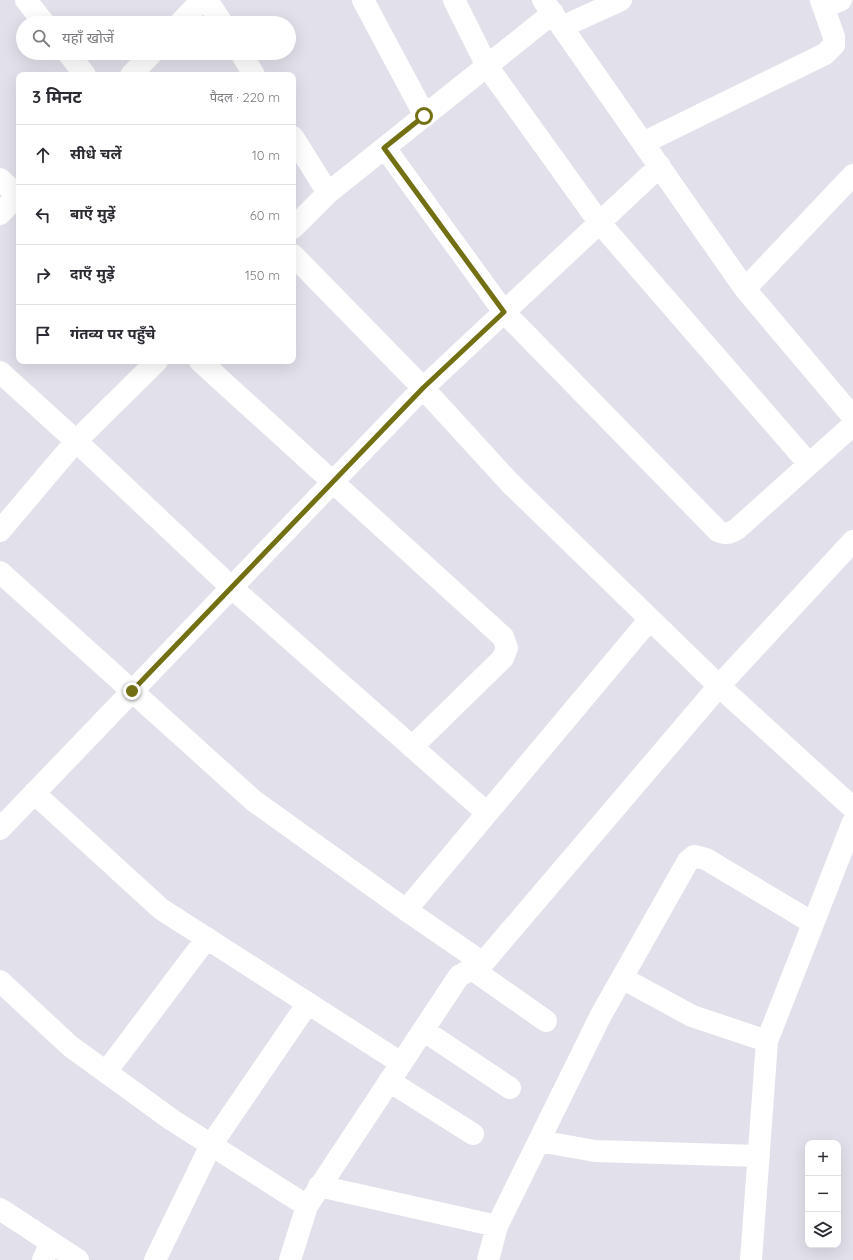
<!DOCTYPE html>
<html lang="hi">
<meta charset="utf-8">
<style>
:root{--surface:#fff;--page:#f7f7f7;--text:#2b2b33;--muted:#7c7c81;--line:#e1e1e2}
body{margin:0;font-family:Quicksand,"Noto Sans Devanagari",sans-serif;background:var(--page);color:var(--text)}
.controls{position:absolute;right:12px;bottom:12px;display:grid;overflow:hidden;border-radius:8px;box-shadow:0 4px 16px #0002}
.controls button{width:36px;height:36px;display:grid;place-items:center;padding:0;border:0;border-bottom:1px solid var(--line);background:var(--surface);color:var(--text);font:20px sans-serif}
.stop{position:absolute;width:12px;height:12px;margin:-9px;border:3px solid #727012;border-radius:50%;background:#fff}
.stop.end{background:#727012;border-color:#fff;box-shadow:0 1px 4px #0008}
.list{margin:0;padding:0;list-style:none}
h2{display:flex;justify-content:space-between;align-items:center;height:52px;margin:0;padding:0 16px;font-size:17px}
h2 small{font-size:13px;font-weight:400;color:var(--muted)}
.list li{display:grid;grid-template-columns:26px 1fr auto;gap:12px;align-items:center;box-sizing:border-box;height:60px;padding:0 16px;border-top:1px solid var(--line)}
.list b{display:block;font-size:15px;white-space:nowrap}
.list em{font-size:13px;font-style:normal;color:var(--muted)}
.icon{flex:none;width:22px;height:22px;fill:none;stroke:currentColor;stroke-width:2;stroke-linecap:round;stroke-linejoin:round}
.map{position:relative;flex:none;width:853px;height:1260px;overflow:hidden}
.search{position:absolute;background:var(--surface);box-shadow:0 4px 16px #0002;left:16px;top:16px;width:280px;height:44px;display:flex;align-items:center;gap:10px;box-sizing:border-box;padding:0 14px;border-radius:22px;color:var(--muted);font-size:15px}
.panel{position:absolute;background:var(--surface);box-shadow:0 4px 16px #0002;left:16px;top:72px;width:280px;height:292px;border-radius:8px}
.map>svg:first-child{display:block}
.lines{fill:none;stroke-linecap:round;stroke-linejoin:round}
.street{stroke:#fff;stroke-width:22}
.route{stroke:#727012;stroke-width:5}
</style>
<div class="map">
<svg width="853" height="1260" viewBox="0 0 853 1260">
<rect width="100%" height="100%" fill="#e2e0ea"/>
<g class="lines">
<path class="street" d="M26 0 44 23
M207 0 222 23
M363 0 425 116
M454 0 487 66 599 222 809 464
M543 0 745 289 853 417
M824 7 841 0
M180 23 202 0
M562 27 621 0
M68 53 85 75
M241 53 254 75
M131 75 152 53
M293 137 328 193
M643 143 825 54 834 45V37L821 0
M385 148 504 312 718 531C725 535 730 533 737 529L853 425
M0 179 19 197
M0 214 19 194
M293 228 328 193 553 13
M293 255 423 388 511 484 719 686 853 808
M745 289 853 175
M200 361 503 637 507 648 503 658 412 747
M0 372 76 441 231 587 487 813
M0 531 76 441 157 361
M0 572 254 801 406 910 483 963
M34 793 161 909 401 1063
M0 829 423 388 660 166
M406 910 650 619
M472 969 546 1021
M622 978 692 1016 767 1041
M0 981 70 1046 172 1120 307 1206
M423 1030 510 1088
M106 1072 207 938
M389 1081 473 1134
M539 1141 595 1151 759 1156
M319 1186 497 1226
M0 1209 78 1260
M43 1260 51 1242
M155 1260 211 1145 308 1003
M290 1260 307 1206 459 976 483 963 719 686 853 541
M488 1260 497 1226 601 1015 688 861 694 856 706 859 813 923
M751 1260 767 1041 853 822"/>
</g>
<g class="lines">
<path class="route" d="M132 691 423 388 504 312 384 148 424 116"/>
</g>
</svg>
<div class="controls">
<button>+</button>
<button>−</button>
<button><svg class="icon" aria-label="layers" viewBox="0 0 24 24"><path d="M12 4l9 5-9 5-9-5zM3 14l9 5 9-5"/></svg></button>
</div>
<div class="stop" style="left:424px;top:116px"></div>
<div class="stop end" style="left:132px;top:691px"></div>
<div class="search"><svg class="icon" aria-label="search" viewBox="0 0 24 24"><circle cx="10" cy="10" r="6"/><path d="M15 15l6 6"/></svg>यहाँ खोजें</div>
<section class="panel">
<h2>3 मिनट<small>पैदल · 220 m</small></h2>
<ul class="list">
<li><svg class="icon" aria-label="ahead" viewBox="0 0 24 24"><path d="M12 20V5M6 11l6-6 6 6"/></svg><div><b>सीधे चलें</b></div><em>10 m</em></li>
<li><svg class="icon" aria-label="left" viewBox="0 0 24 24"><path d="M17 20v-9H6M10 6l-5 5 5 5"/></svg><div><b>बाएँ मुड़ें</b></div><em>60 m</em></li>
<li><svg class="icon" aria-label="right" viewBox="0 0 24 24"><path d="M7 20v-9h11M14 6l5 5-5 5"/></svg><div><b>दाएँ मुड़ें</b></div><em>150 m</em></li>
<li><svg class="icon" aria-label="arrive" viewBox="0 0 24 24"><path d="M6 21V4h12l-3 4 3 4H6"/></svg><div><b>गंतव्य पर पहुँचे</b></div></li>
</ul>
</section>
</div>
